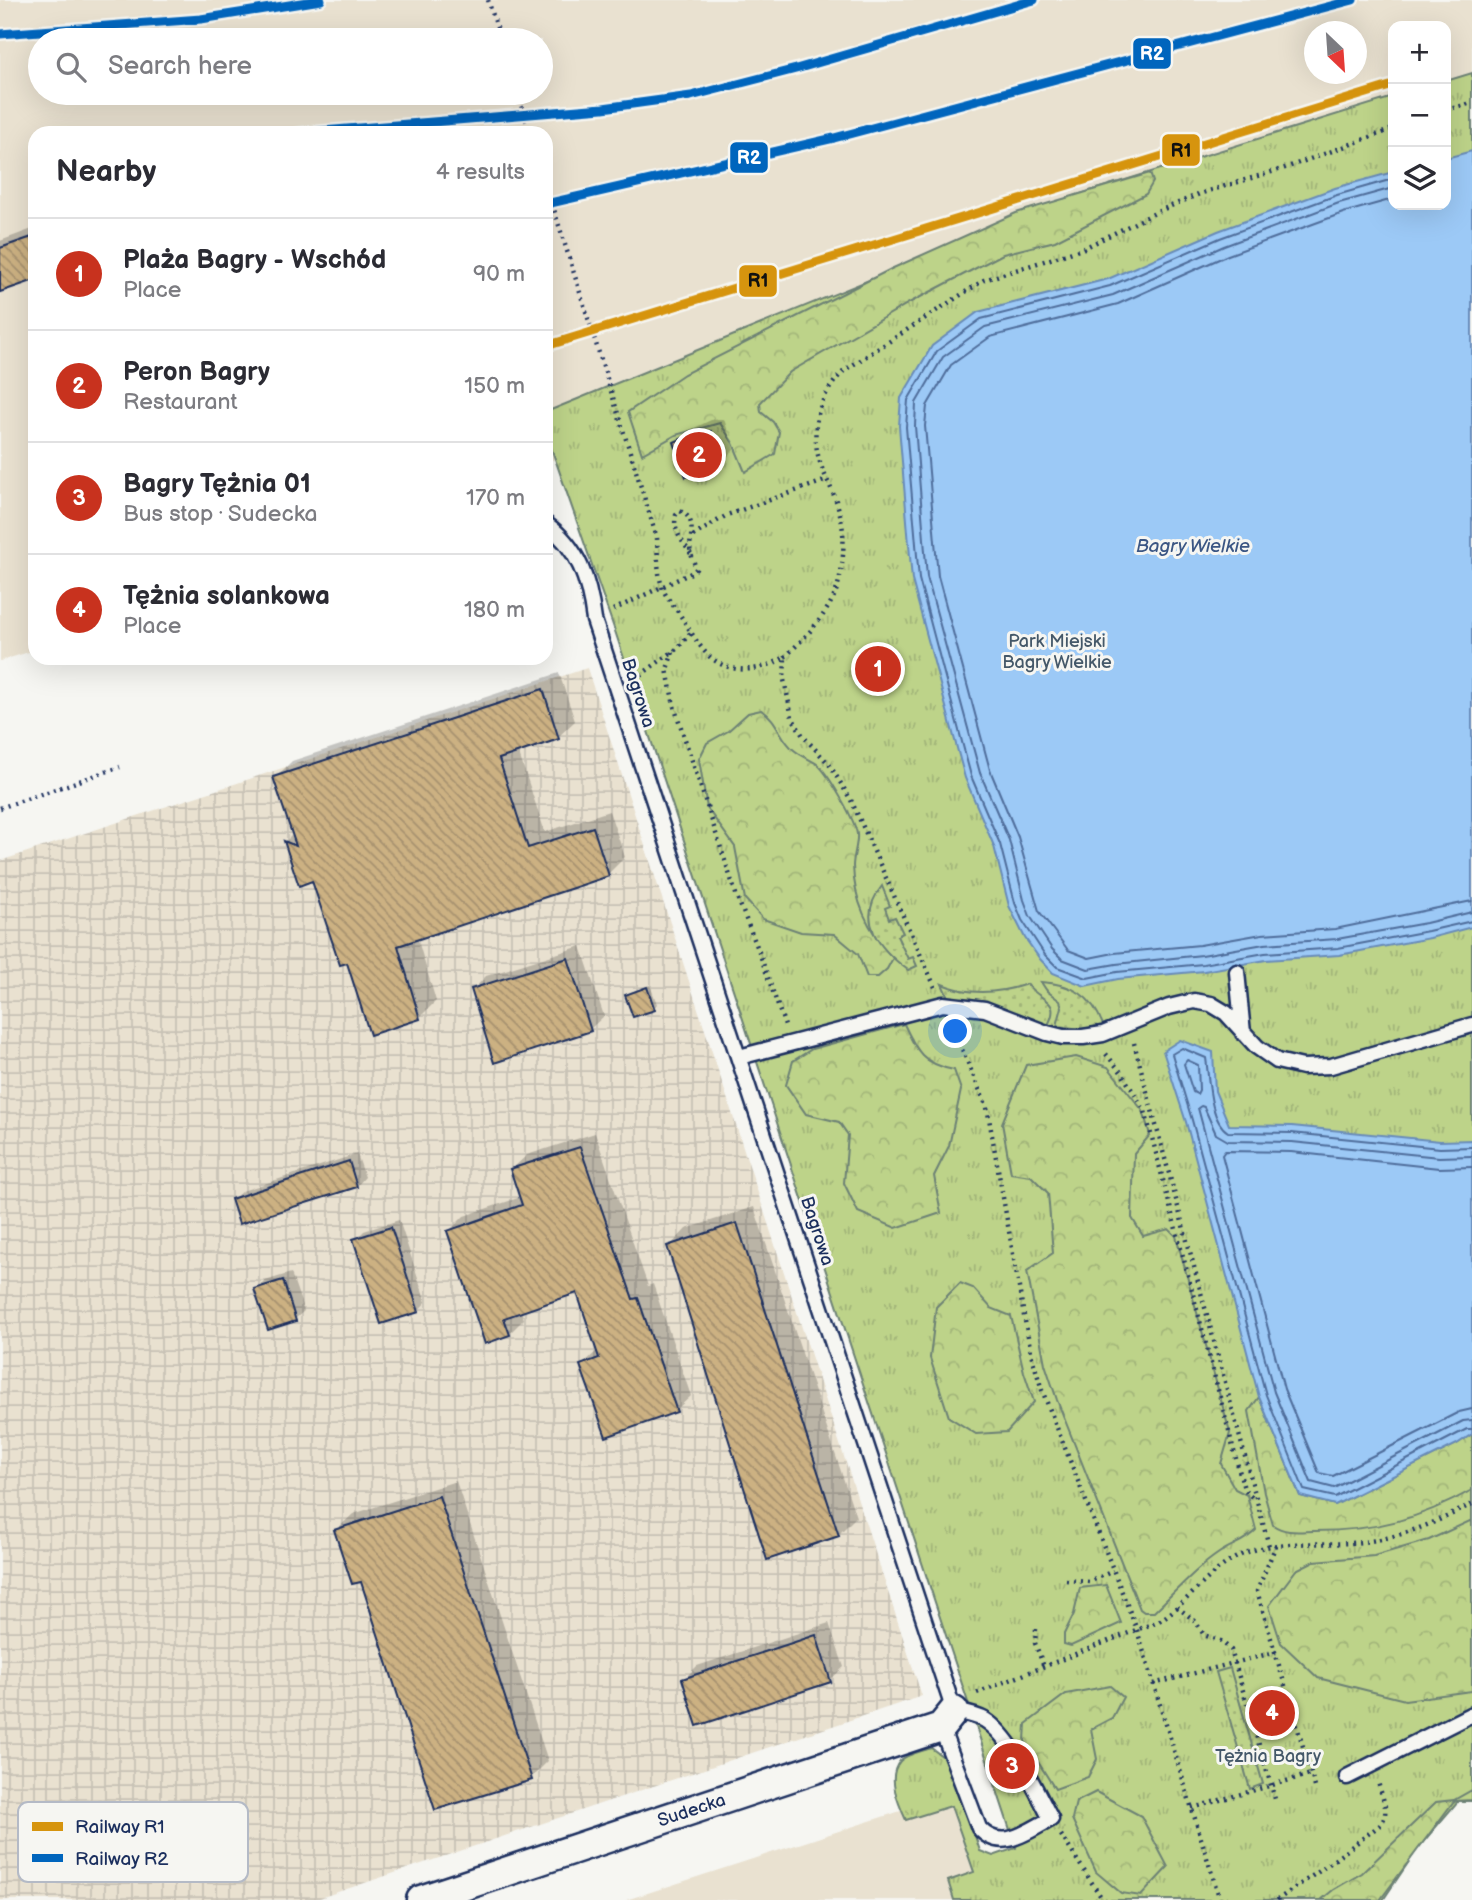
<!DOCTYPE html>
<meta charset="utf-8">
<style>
:root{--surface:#fff;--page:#f7f7f7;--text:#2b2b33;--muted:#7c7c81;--line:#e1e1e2;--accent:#c8321e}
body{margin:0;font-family:"Balsamiq Sans",sans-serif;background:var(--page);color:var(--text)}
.controls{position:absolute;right:21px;top:21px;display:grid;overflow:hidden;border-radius:14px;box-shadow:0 7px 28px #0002}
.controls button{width:63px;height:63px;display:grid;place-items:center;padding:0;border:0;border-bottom:2px solid var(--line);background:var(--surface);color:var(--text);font:35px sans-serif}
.compass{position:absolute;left:1304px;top:21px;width:63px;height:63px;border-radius:50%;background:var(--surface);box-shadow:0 7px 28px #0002;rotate:155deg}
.you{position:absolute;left:956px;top:1032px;width:24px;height:24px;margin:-18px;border:5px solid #fff;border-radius:50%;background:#1a73e8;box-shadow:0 0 0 10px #1a73e833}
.badge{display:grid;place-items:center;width:46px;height:46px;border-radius:50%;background:var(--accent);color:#fff;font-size:23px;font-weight:700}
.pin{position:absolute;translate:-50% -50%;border:4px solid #fff;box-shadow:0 2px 7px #0006}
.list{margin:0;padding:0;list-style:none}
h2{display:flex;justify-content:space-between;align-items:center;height:91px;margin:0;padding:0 28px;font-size:30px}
h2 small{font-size:23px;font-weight:400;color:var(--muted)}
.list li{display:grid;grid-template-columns:46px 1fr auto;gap:21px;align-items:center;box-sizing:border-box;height:112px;padding:0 28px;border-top:2px solid var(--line)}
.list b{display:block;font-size:26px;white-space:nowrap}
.list p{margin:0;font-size:23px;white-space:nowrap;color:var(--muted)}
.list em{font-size:23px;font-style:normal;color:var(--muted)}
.icon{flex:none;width:38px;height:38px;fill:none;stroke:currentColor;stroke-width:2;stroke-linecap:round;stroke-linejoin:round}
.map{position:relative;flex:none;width:1472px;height:1900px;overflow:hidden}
.search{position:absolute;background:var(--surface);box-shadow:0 7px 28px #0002;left:28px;top:28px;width:525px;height:77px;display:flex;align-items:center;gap:18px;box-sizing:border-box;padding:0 24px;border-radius:38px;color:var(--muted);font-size:26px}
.panel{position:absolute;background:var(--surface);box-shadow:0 7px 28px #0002;left:28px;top:126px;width:525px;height:539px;border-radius:21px}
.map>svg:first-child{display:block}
.built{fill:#e9e1d0;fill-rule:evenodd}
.industrial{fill:url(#industrial-grid)}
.grass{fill:url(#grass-tufts);stroke:#6c8174;stroke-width:2}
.forest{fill:url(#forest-crowns);stroke:#6c8174;stroke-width:2}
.garden{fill:url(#garden-dots);stroke:#6c8174;stroke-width:2}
.water{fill:#9cc9f6;stroke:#688bb9;stroke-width:2}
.shadow{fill:#0003}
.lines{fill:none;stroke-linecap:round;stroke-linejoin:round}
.shore{stroke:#4f6d9b;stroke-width:2}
.building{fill:url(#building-back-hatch);stroke:#1b2f5e;stroke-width:2}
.lane-casing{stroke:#1b2f5e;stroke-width:19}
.street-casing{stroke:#1b2f5e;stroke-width:33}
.path{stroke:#1b2f5e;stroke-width:4.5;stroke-dasharray:2 5;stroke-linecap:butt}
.lane{stroke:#f6f6f2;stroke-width:14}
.street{stroke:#f6f6f2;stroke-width:28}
.rail-1-casing{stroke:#f6f6f2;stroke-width:14}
.rail-2-casing{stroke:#f6f6f2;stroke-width:14}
.rail-1{stroke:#d6940e;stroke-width:9}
.rail-2{stroke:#0065bd;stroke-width:9}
.labels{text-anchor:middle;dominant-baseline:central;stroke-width:6;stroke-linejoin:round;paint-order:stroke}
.park-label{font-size:18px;fill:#445869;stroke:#f6f6f2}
.street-label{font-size:18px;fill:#1b2f5e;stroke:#f6f6f2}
.water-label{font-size:19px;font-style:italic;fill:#3b5684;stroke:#f6f6f2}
.key{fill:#f6f6f2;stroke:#b4bac6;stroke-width:2}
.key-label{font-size:19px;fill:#1b2f5e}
.line-badge{stroke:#f6f6f2;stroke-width:2.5}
.badge-label{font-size:19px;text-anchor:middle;font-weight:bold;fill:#fff}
.pale-badge-label{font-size:19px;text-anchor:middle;font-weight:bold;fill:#111}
</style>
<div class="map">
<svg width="1472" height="1900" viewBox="0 0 1472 1900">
<defs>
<pattern id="industrial-grid" width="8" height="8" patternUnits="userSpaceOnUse" patternTransform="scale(1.75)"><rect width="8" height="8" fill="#e9e1d0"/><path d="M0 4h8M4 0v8" fill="none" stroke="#c7c1b5"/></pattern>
<pattern id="grass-tufts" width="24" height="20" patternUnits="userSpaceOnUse" patternTransform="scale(1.75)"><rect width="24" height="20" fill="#bdd389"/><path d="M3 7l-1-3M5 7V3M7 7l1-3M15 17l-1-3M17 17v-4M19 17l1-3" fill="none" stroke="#a2b579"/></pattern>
<pattern id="forest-crowns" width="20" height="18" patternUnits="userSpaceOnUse" patternTransform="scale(1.75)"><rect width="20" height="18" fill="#bdd389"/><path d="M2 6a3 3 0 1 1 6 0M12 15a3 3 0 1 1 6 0" fill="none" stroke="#a2b579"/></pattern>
<pattern id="garden-dots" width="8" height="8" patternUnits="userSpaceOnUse" patternTransform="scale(1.75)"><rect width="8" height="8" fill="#bdd389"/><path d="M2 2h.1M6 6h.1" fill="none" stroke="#a2b579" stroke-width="1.8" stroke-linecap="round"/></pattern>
<pattern id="building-back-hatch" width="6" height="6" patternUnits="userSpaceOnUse" patternTransform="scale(1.75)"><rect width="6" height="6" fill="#ccb182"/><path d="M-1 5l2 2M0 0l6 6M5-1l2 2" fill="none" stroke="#a5906e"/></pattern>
</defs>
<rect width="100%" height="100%" fill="#f6f6f2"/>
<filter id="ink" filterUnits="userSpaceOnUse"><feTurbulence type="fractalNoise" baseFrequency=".0143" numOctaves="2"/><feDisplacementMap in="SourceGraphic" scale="14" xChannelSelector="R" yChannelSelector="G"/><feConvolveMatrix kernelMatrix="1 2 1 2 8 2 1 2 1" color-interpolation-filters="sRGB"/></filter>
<g filter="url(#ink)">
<path class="built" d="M0 0H1472V73L1446 81V26H1393V97L1077 195 967 242 613 432 546 463V133H35V650L0 661ZM1314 32H1356V74H1314ZM40 40H541V93H40Z
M947 1796 983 1900H626Z"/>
<path class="industrial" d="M587 668 922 1696 314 1900H0V861Z"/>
<path class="grass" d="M1472 73V1801H1458L1418 1848 1383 1900H954L948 1881 974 1872 951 1806 906 1820C899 1805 886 1777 900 1761 906 1754 923 1751 931 1748L946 1759 953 1769 980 1851 993 1856 1016 1848 615 631 546 433V412L1077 195 1393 97V205H1446V81Z"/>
<path class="forest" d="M1150 173 1153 182 1146 194 1055 241 1003 254 909 303 790 372 760 403 761 412 773 422 779 432 775 454 745 472 733 443 720 423 676 435 642 454 628 412 684 374 891 269 1016 213Z
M761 710C778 719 779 738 794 750 801 756 810 759 817 764 828 773 855 820 857 834 858 844 853 856 853 866 854 901 869 932 893 958L887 969 878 977H867L858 954 834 934 801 932 763 919 745 899 735 847 707 808 699 759 707 743 728 731 748 713Z
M904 1024C917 1052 923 1064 954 1070L961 1090 949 1146 934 1176 941 1213 896 1228 858 1212 844 1183 848 1135 839 1122 806 1114 786 1085 793 1061 812 1049Z
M1076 1057 1108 1067 1143 1111 1150 1135 1134 1154 1132 1218 1143 1236 1169 1229 1176 1236 1230 1433 1221 1464 1235 1489 1247 1495 1256 1530C1245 1542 1232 1544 1219 1553 1195 1569 1175 1592 1154 1612H1144L1140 1609 1057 1400 1045 1364 1027 1271 1053 1253 1048 1193 1031 1176 1011 1173 1002 1123 1026 1065Z
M960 1283 973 1288 991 1308 1011 1316 1024 1372 1034 1402 1007 1432 976 1434 949 1417 930 1358 936 1307Z
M1259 1397 1300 1496 1335 1505 1457 1444 1472 1434V1490C1420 1519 1375 1531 1315 1531 1300 1531 1286 1534 1273 1525L1264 1493 1249 1411Z
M1472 1520V1691L1405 1700 1318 1678 1281 1643 1269 1606 1296 1570 1314 1561 1374 1556 1429 1540Z
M1106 1585 1121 1623 1071 1646 1064 1644V1634L1074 1614 1080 1588Z
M1110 1686 1123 1697 1112 1718 1091 1729 1097 1759 1088 1777 1055 1789 1025 1741 1026 1724 1066 1694Z
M1472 1790V1800L1454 1801 1380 1900H1321L1333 1890 1362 1873 1436 1802 1454 1800Z
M1096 1792 1141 1816 1168 1867 1141 1896 1121 1893 1096 1872 1072 1819 1076 1802Z"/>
<path class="garden" d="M882 886 890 906 885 908 889 919 895 917 903 933 897 936 908 959 913 957 917 966 908 970C879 949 855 920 882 886Z
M1041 982C1072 984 1092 995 1103 1025L1082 1029 1057 1026 1062 1007 1060 1001 1047 991Z
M942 984C970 996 1000 993 1027 984 1040 1002 1062 999 1048 1025L987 1003 948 997Z
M1230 1668 1263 1784 1250 1789 1216 1672Z"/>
<path class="water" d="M1472 151V927L1430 938 1339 955 1266 960 1204 971 1118 979 1085 986 1053 973 1040 959 1025 938 1009 906 994 846 965 778 912 580 899 426 901 398 932 346 978 312 1108 279 1218 231 1335 188 1393 172V205H1446V158Z
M1180 1040 1213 1052 1215 1091 1229 1125 1292 1126 1440 1141 1472 1140V1434L1457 1444 1335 1505 1300 1496 1259 1397 1186 1122 1163 1051Z"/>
<path class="shadow" d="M35 228V278L0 290V241Z
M724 419 734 450 721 463 676 443 690 430 711 420Z
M559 673 575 721 558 737 518 751 545 832 609 811 625 857 608 874 417 937 436 1001 419 1018 348 960 313 879 300 883 286 841 293 834 275 778 292 761Z
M581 946 604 1016 590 1029 495 1060 473 990 486 976Z
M650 985 657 1004 654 1008 627 996 631 992Z
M595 1133 648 1286 653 1284 691 1396 676 1410 582 1365 598 1350 578 1291 521 1311 524 1319 509 1334 449 1231 464 1216 521 1197 512 1169 527 1155Z
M357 1154 365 1177 357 1186 233 1199 242 1191Z
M754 1207 856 1517 838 1535 669 1247 686 1229Z
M399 1220 426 1302 418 1311 355 1240 364 1231Z
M291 1273 304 1311 295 1319 256 1290 265 1281Z
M456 1481 548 1761 531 1778 436 1808 362 1580 336 1530 353 1514Z
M829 1623 844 1667 830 1680 684 1679 697 1666Z"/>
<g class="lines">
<path class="shore" d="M1393 179 1337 195 1220 238 1110 286 981 319 937 351 908 400 906 427 919 579 971 776 1000 844 1015 903 1022 920 1045 955 1057 967 1087 978 1117 972 1203 964 1265 953 1338 948 1428 931 1472 921
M1393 188 1339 203 1224 246 1113 295 985 327 943 357 916 403 915 426 927 577 980 773 1009 840 1024 900 1030 916 1052 949 1062 959 1088 969 1116 964 1202 955 1264 944 1337 939 1426 923 1472 912
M1393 199 1343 213 1228 255 1118 304 990 337 951 365 927 406 925 426 938 576 990 770 1018 837 1039 911 1068 950 1089 958 1114 953 1200 945 1262 934 1335 929 1472 901
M1187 1060 1198 1065 1199 1090 1197 1094 1193 1092 1184 1064Z
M1472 1147 1440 1148 1292 1133 1228 1132C1209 1120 1209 1078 1206 1058L1182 1048 1172 1054 1192 1120 1266 1395 1304 1490 1335 1497 1467 1429H1472
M1472 1156 1439 1157 1292 1142 1228 1141 1216 1134 1204 1107 1201 1106 1198 1108 1274 1392 1311 1482 1334 1488 1463 1421 1472 1420
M1472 1167 1439 1168 1291 1152 1225 1151 1222 1155 1284 1389 1319 1473 1333 1476 1459 1412 1472 1409"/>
</g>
<path class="building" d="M35 236V280L0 292V248Z
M711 431 722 465 686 477 674 442 697 432Z
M543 689 559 739 499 759 528 848 593 827 609 876 398 946 420 1019 370 1035 347 963 340 965 312 881 299 886 284 841 296 846 273 777Z
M568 958 591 1031 494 1063 471 989Z
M647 987 655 1010 633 1017 625 995Z
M580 1147 633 1299 638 1298 677 1412 606 1437 580 1365 599 1358 577 1293 504 1318 510 1335 485 1344 447 1231 522 1205 510 1169Z
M349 1161 357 1187 239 1224 231 1199Z
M737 1223 839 1536 767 1560 667 1246Z
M391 1227 419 1312 381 1324 353 1239Z
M283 1280 296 1321 268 1330 254 1289Z
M439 1496 532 1780 435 1810 361 1582 352 1584 334 1530Z
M816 1635 831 1682 697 1726 682 1679Z"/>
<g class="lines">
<defs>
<path id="lane" d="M546 524C579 548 589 581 594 620L954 1711C964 1713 977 1715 985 1720 1012 1737 1036 1791 1051 1819 1026 1832 1001 1853 979 1828L941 1727
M1237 972 1243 1033
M739 1057 943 1004 985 1009 1047 1033 1063 1037H1083L1103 1034 1169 1007 1194 1001 1211 1004 1226 1013 1257 1047 1277 1061 1303 1067 1331 1066 1472 1025
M1347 1777 1472 1714"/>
<g id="street">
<path id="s1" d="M421 1900 941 1727 954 1711"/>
</g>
</defs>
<use href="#lane" class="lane-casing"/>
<use href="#street" class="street-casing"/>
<path class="path" d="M488 0 501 40
M517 93 530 133
M1446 110 1472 103
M546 184 657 538C658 553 657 572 662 586 665 597 676 608 682 618 690 630 699 647 710 657 733 676 762 671 785 657L784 680 792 717 803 736 829 764 851 800 935 987
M693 536 727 515 827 480
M613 610 691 573 696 569C694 561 690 554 690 546 691 533 696 518 680 511L676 515C672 530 683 542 691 554
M673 652 667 669 674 706 737 897 758 949 785 1026
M785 657C804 638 824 619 835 594 843 573 846 540 841 519 838 501 829 485 822 468 808 431 817 397 845 370L984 280 1082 249 1159 211 1202 193 1285 168 1393 129
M635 679 678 648 691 632
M0 808 120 767
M951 1024 987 1107 1024 1316 1032 1357 1042 1390 1137 1630 1220 1900
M1134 1043 1269 1546
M1106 1054 1121 1072 1145 1111 1244 1489 1254 1499
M1276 1545 1257 1591 1315 1787
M1066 1580 1089 1582 1113 1571
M1177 1607 1195 1621 1204 1635 1221 1641 1231 1650 1275 1799
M1036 1629 1035 1643 1044 1667
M1153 1684 1276 1652
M977 1693 1159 1621C1192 1600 1211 1566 1248 1552 1280 1540 1316 1545 1350 1543 1393 1541 1434 1524 1472 1504
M1192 1808 1311 1774
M1061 1835 1103 1900
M1277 1900 1321 1870 1380 1825C1391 1812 1382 1798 1378 1782"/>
<use href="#lane" class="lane"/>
<use href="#street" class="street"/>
<defs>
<path id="rail-1" d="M546 346 1393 85"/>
<path id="rail-2" d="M0 34 201 19 321 0
M298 133 603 108 691 96 796 69 1034 0
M546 204 834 138 1353 0"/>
</defs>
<use href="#rail-1" class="rail-1-casing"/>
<use href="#rail-2" class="rail-2-casing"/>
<use href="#rail-1" class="rail-1"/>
<use href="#rail-2" class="rail-2"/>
</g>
</g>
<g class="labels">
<g class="park-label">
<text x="1057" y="641">Park Miejski<tspan x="1057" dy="21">Bagry Wielkie</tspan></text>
<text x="1268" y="1756">Tężnia Bagry</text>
</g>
<g class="street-label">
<text transform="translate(638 693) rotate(72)">Bagrowa</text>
<text transform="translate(817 1231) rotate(72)">Bagrowa</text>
<text stroke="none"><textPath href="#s1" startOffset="285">Sudecka</textPath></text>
</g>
<g class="water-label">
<text x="1193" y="546">Bagry Wielkie</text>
</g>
</g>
<rect x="18" y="1802" width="230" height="80" rx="10" class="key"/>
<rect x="32" y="1822" width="31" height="9" fill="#d6940e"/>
<rect x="32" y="1854" width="31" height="8" fill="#0065bd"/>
<g class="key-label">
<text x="75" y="1833">Railway R1</text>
<text x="75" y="1865">Railway R2</text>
</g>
<g class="line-badge">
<rect x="1132" y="37" width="40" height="33" rx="7" fill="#0065bd"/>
<rect x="1161" y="133" width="40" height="34" rx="7" fill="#d6940e"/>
<rect x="729" y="141" width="40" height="33" rx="7" fill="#0065bd"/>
<rect x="738" y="264" width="40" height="34" rx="7" fill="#d6940e"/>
</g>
<g class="badge-label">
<text x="1152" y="60">R2</text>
<text x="749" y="164">R2</text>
</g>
<g class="pale-badge-label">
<text x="1181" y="157">R1</text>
<text x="758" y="287">R1</text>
</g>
</svg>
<div class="controls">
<button>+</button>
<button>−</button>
<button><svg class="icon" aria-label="layers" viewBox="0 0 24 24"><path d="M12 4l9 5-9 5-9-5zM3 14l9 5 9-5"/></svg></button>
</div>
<svg class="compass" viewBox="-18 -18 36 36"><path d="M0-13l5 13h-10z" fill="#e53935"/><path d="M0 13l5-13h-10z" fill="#7c7c81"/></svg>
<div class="you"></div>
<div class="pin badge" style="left:878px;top:669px">1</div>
<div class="pin badge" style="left:699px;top:455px">2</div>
<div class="pin badge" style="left:1012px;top:1766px">3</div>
<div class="pin badge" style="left:1272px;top:1713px">4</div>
<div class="search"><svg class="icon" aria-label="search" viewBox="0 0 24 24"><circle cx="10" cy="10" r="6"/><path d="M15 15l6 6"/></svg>Search here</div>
<section class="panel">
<h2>Nearby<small>4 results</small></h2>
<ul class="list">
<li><span class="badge">1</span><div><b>Plaża Bagry - Wschód</b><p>Place</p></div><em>90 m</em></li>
<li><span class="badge">2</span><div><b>Peron Bagry</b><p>Restaurant</p></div><em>150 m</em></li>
<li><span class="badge">3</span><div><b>Bagry Tężnia 01</b><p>Bus stop · Sudecka</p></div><em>170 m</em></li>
<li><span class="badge">4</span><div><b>Tężnia solankowa</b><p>Place</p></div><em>180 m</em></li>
</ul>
</section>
</div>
